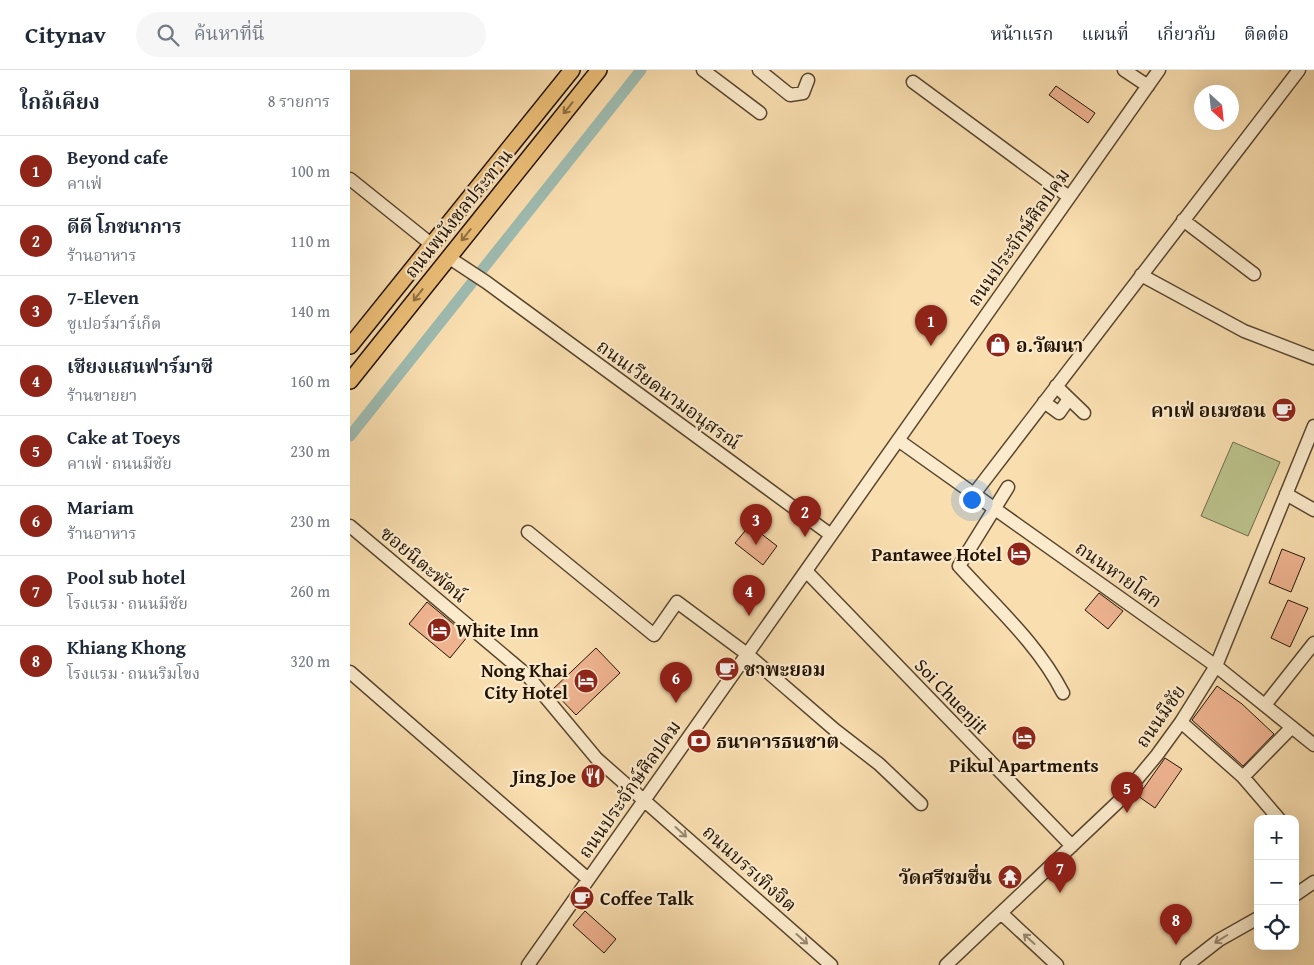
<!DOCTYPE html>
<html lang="th">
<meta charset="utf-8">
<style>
:root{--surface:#fff;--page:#f6f6f7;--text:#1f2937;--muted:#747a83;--line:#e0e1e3;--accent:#8f2418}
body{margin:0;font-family:"Gentium Book Plus","Noto Serif Thai",serif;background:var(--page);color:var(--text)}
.controls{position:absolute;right:15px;bottom:15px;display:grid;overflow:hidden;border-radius:10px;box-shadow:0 5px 20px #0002}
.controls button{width:45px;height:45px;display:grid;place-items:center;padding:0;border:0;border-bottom:1px solid var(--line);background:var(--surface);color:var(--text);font:25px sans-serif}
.compass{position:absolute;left:844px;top:15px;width:45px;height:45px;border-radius:50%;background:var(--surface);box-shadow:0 5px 20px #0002;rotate:153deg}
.you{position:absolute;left:621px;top:429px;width:18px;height:18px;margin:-12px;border:4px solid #fff;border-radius:50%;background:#1a73e8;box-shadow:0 0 0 8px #1a73e833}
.badge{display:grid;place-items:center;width:32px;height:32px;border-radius:50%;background:var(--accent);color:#fff;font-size:16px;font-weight:700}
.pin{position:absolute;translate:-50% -41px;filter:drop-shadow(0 1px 2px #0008)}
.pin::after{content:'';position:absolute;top:26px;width:18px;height:15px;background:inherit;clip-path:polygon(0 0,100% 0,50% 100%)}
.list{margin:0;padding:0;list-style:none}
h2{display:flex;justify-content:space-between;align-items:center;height:65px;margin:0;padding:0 20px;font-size:21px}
h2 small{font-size:16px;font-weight:400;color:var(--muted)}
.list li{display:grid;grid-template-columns:32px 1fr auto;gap:15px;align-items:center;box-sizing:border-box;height:70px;padding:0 20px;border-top:1px solid var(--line)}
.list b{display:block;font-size:19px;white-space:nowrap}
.list p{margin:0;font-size:16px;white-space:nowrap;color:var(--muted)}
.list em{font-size:16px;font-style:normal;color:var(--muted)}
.icon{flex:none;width:28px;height:28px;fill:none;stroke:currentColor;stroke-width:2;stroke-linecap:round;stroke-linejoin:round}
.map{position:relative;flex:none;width:964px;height:895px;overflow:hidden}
header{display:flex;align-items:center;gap:30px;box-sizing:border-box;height:70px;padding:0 25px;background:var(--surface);border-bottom:1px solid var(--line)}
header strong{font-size:24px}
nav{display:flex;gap:28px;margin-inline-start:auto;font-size:18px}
.search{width:350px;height:45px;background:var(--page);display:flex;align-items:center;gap:12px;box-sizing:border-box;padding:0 18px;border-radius:28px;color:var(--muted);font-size:19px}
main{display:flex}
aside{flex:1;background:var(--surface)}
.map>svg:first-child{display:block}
.green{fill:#bbc28c;stroke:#6e6a48}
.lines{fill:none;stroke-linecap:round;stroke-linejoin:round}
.canal{stroke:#9ebbb0;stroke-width:11}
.building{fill:#efb390;stroke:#221304}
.minor-casing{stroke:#58462f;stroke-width:15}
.major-casing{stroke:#221304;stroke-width:18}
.minor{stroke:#fbeacb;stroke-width:12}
.major{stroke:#ecbf78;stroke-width:15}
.oneway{stroke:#917244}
.oneway2{stroke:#998971}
.labels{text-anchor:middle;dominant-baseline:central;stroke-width:4.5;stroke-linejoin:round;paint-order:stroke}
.street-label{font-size:19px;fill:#221304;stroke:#fbeacb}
.poi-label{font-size:19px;font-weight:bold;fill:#221304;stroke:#fbeacb;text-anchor:start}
</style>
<header>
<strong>Citynav</strong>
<div class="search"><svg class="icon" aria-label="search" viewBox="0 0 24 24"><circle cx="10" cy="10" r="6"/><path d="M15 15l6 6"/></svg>ค้นหาที่นี่</div>
<nav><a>หน้าแรก</a><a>แผนที่</a><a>เกี่ยวกับ</a><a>ติดต่อ</a></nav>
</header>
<main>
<aside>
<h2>ใกล้เคียง<small>8 รายการ</small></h2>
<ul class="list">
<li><span class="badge">1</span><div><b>Beyond cafe</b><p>คาเฟ่</p></div><em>100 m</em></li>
<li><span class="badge">2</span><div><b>ดีดี โภชนาการ</b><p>ร้านอาหาร</p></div><em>110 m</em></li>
<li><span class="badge">3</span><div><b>7-Eleven</b><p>ซูเปอร์มาร์เก็ต</p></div><em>140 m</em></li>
<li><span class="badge">4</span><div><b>เชียงแสนฟาร์มาซี</b><p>ร้านขายยา</p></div><em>160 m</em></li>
<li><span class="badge">5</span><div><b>Cake at Toeys</b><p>คาเฟ่ · ถนนมีชัย</p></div><em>230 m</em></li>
<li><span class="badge">6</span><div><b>Mariam</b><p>ร้านอาหาร</p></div><em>230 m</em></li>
<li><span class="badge">7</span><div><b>Pool sub hotel</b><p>โรงแรม · ถนนมีชัย</p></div><em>260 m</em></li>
<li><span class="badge">8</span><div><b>Khiang Khong</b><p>โรงแรม · ถนนริมโขง</p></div><em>320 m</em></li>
</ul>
</aside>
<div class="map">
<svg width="964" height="895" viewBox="0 0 964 895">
<rect width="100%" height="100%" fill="#f9deaf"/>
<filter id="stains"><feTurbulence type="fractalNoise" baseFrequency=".004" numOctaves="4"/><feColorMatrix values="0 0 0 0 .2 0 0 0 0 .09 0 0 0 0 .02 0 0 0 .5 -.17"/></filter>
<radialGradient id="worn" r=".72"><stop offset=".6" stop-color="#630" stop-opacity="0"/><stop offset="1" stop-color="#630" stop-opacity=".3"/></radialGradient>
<path class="green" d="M883 372 930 392 898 466 851 446Z"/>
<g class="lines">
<path class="canal" d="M0 366 291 0"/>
</g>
<path class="building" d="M706 16 745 43 738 53 699 25Z
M400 455 427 476 413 495 385 473Z
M932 479 955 488 941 522 919 513Z
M749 523 773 541 758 559 735 540Z
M938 530 958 538 940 577 921 568Z
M77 532 118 566 100 588 59 554Z
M246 578 270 603 226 645 202 620Z
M867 616 892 634 924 664 893 696 842 650Z
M815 688 832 699 805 738 788 726Z
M235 841 266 869 254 883 223 855Z"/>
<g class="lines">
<defs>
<path id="minor" d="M353 0 410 43
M409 0 440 25 453 23 458 10
M774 0 798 16
M563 12 719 127
M0 109 81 174
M833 150 904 204
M98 187 136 212 481 465
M791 205 894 261 964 288
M706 316 734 343
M694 332 709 343 719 329
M548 370 866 596 964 675
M658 417 609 496C646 537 688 574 713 623
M624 424 949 0
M936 424 964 440
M0 456 177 605 247 689 481 895
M178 462 304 565 327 532 397 584 485 660 529 694 571 734
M456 501 722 776
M0 602 238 809
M915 635 964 573
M831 652 893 707 942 657
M893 707 929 749
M945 825 964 812
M651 843 707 895
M178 895 809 0
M596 895 768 732 807 685 831 652 866 596 964 356
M837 895 869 870 908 848"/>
<path id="major" d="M0 276 222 0
M0 311 249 0"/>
</defs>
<use href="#minor" class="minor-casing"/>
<use href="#major" class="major-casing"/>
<use href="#minor" class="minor"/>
<use href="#major" class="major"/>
</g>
<defs><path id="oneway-shaft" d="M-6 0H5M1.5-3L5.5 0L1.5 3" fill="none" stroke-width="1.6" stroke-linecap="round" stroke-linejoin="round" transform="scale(1.25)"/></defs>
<g class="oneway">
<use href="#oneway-shaft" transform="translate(218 38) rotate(129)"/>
<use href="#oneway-shaft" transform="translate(116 165) rotate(129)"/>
<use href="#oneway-shaft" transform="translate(68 225) rotate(128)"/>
</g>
<g class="oneway2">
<use href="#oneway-shaft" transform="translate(331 762) rotate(42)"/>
<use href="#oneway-shaft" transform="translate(452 869) rotate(42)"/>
<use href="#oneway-shaft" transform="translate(679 869) rotate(-138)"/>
<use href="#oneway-shaft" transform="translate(871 869) rotate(148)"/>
</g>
<defs>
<symbol id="shop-disc" viewBox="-11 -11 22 22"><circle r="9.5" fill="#8f2418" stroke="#fbeacb"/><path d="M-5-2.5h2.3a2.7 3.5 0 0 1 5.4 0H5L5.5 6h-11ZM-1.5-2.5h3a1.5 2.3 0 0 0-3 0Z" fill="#fff"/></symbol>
<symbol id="cafe-disc" viewBox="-11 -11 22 22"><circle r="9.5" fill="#8f2418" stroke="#fbeacb"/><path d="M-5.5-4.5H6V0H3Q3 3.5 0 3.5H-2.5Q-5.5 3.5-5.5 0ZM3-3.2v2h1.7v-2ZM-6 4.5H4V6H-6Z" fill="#fff"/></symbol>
<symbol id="hotel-disc" viewBox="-11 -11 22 22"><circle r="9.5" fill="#8f2418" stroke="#fbeacb"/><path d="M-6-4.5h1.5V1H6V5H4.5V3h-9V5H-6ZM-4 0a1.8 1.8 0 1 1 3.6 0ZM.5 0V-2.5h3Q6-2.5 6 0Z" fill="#fff"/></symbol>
<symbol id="bank-disc" viewBox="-11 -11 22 22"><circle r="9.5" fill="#8f2418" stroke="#fbeacb"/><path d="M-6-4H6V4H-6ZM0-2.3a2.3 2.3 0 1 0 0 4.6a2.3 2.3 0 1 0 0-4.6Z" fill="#fff"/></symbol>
<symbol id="restaurant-disc" viewBox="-11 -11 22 22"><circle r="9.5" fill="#8f2418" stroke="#fbeacb"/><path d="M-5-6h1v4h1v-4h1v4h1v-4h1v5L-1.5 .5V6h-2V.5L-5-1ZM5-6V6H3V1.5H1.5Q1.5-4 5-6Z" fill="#fff"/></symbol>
<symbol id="temple-disc" viewBox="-11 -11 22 22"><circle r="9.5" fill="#8f2418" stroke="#fbeacb"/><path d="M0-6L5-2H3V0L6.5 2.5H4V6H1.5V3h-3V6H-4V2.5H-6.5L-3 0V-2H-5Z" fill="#fff"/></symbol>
</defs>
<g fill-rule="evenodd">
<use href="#shop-disc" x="634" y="261" width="28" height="28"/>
<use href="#cafe-disc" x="920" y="326" width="28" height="28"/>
<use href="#hotel-disc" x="655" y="470" width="28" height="28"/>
<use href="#hotel-disc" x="75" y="546" width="28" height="28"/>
<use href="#cafe-disc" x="363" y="585" width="28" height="28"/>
<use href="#hotel-disc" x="222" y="597" width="28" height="28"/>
<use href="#hotel-disc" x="660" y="654" width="28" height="28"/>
<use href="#bank-disc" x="335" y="657" width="28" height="28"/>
<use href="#restaurant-disc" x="229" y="692" width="28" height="28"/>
<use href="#temple-disc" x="646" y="793" width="28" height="28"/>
<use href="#cafe-disc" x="218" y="814" width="28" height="28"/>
</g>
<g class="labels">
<g class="street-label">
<text transform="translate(108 143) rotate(-51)">ถนนพนังชลประทาน</text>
<text transform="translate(668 167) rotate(-55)">ถนนประจักษ์ศิลปคม</text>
<text transform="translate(319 324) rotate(36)">ถนนเวียดนามอนุสรณ์</text>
<text transform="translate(74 494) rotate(40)">ซอยนิตะพัตน์</text>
<text transform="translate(769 504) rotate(35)">ถนนหายโศก</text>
<text transform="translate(602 626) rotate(46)">Soi Chuenjit</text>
<text transform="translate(810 646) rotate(-55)">ถนนมีชัย</text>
<text transform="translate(279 719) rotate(-55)">ถนนประจักษ์ศิลปคม</text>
<text transform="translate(400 798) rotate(42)">ถนนบรรเทิงจิต</text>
</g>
<g class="poi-label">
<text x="666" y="275">อ.วัฒนา</text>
<text x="916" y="340" text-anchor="end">คาเฟ่ อเมซอน</text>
<text x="652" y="484" text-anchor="end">Pantawee Hotel</text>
<text x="106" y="560">White Inn</text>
<text x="394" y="599">ชาพะยอม</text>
<text x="218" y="600" text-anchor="end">Nong Khai<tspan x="218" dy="22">City Hotel</tspan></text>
<text x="366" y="671">ธนาคารธนชาต</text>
<text x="674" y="695" text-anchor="middle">Pikul Apartments</text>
<text x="226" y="706" text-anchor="end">Jing Joe</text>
<text x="642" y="807" text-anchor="end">วัดศรีชมชื่น</text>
<text x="250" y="828">Coffee Talk</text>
</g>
</g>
<rect width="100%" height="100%" filter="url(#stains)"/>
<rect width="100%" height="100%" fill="url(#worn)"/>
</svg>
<div class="controls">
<button>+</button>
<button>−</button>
<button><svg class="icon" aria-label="locate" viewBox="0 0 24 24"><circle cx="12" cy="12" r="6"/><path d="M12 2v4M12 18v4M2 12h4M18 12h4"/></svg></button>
</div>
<svg class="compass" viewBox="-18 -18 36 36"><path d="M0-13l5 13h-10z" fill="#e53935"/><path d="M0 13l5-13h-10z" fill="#747a83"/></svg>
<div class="you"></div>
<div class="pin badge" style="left:581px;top:276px">1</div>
<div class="pin badge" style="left:455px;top:467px">2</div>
<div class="pin badge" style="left:406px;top:475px">3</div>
<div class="pin badge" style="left:399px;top:546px">4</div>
<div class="pin badge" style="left:777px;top:743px">5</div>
<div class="pin badge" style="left:326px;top:633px">6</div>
<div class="pin badge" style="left:710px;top:823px">7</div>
<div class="pin badge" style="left:826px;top:875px">8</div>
</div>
</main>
